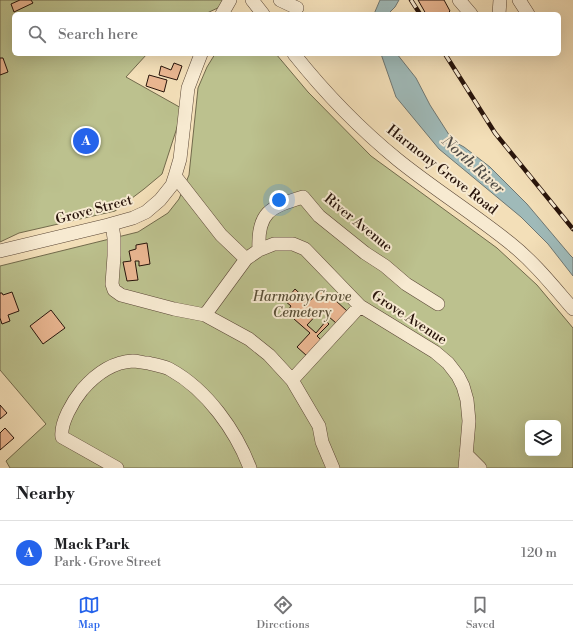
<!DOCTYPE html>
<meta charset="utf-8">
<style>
:root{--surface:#fff;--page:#f6f6f6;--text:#202124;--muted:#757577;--line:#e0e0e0;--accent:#2563eb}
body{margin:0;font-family:"Libre Bodoni",serif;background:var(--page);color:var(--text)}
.controls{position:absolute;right:12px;bottom:12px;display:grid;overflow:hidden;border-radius:6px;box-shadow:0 4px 16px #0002}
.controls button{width:36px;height:36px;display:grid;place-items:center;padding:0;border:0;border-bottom:1px solid var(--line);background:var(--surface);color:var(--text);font:20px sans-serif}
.you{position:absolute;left:279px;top:200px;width:14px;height:14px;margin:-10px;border:3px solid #fff;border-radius:50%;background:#1a73e8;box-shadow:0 0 0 6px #1a73e833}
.badge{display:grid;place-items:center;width:26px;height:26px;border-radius:50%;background:var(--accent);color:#fff;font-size:13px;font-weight:700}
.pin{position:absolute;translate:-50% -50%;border:2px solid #fff;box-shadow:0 1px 4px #0006}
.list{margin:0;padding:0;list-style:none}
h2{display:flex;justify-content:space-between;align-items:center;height:52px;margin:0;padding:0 16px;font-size:17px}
h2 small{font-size:13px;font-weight:400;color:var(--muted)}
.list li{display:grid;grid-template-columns:26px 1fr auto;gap:12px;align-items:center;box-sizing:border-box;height:64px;padding:0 16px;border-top:1px solid var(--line)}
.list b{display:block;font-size:15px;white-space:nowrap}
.list p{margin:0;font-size:13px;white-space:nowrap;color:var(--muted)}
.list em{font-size:13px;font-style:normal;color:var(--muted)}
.icon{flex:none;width:22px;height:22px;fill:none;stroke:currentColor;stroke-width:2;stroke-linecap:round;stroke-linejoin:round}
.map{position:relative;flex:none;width:573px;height:468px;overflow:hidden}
.search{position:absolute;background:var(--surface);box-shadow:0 4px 16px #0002;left:12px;right:12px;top:12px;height:44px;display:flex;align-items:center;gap:10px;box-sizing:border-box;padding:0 14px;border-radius:6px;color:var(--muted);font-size:15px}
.sheet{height:116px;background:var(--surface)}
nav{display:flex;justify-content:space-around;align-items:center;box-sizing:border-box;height:56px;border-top:1px solid var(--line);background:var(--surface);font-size:11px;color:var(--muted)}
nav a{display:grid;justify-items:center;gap:2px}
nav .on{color:var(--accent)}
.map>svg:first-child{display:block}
.green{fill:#bcc18e;stroke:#726a4c;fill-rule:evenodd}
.water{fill:#9fbab9;stroke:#6f7773}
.building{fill:#ebb792;stroke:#27130a}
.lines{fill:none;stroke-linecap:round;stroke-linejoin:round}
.minor-casing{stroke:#5a4636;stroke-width:14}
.minor{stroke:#f7ead1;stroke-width:13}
.rail-casing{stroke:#27130a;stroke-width:4.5}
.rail{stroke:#f7ead1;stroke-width:3;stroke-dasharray:9;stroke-linecap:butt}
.labels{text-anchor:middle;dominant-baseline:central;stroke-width:4;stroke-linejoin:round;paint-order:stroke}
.street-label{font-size:14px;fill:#27130a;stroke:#f7ead1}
.park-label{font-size:14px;font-style:italic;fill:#5b5038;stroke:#f7ead1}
.water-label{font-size:15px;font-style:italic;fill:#514d47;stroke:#f7ead1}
</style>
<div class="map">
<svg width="573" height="468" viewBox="0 0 573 468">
<rect width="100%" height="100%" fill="#f3dfb8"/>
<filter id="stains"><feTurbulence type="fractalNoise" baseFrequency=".005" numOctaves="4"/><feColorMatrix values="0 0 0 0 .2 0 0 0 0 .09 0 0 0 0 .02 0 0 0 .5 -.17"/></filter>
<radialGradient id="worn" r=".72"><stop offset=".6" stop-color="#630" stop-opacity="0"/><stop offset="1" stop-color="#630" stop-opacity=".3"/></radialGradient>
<path class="green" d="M0 0H223L224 5 205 14H14V54H147L126 77 183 109 162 174 144 189 115 211 19 233 0 242Z
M215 54H276L308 92 371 156 497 248 537 285 573 328V468H10L6 461 46 424 0 370V266L138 232 168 213 179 199 189 175 198 88 207 67ZM528 423H558V453H528Z"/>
<path class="water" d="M380 0H399L395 7 388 14H374Z
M381 54H397L416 78 430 105 453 141 464 147 490 167 527 204 570 255 573 258V276L548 244 521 217 439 149 396 97Z"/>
<path class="building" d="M20 0H31L33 3 14 12 11 4Z
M418 0H444L450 11 449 12 450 14H426Z
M0 58H3L8 72 0 75Z
M174 63 182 66 177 80 159 75 161 66 171 70Z
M149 75 167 80 164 92 146 86Z
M147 243 150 264 139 266V261H135L138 280 127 281 123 262 131 261 129 251 136 249V245Z
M322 288 347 311 336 323 321 310 307 325 316 333 326 321 329 324 317 336 321 340 307 356 297 347 310 333 294 319 297 316 289 309 291 306 285 301 295 289 309 302Z
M12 292 19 311 8 315 10 321 2 324 0 318V293H2L3 295Z
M51 310 65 328 43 344 30 326Z
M0 405 7 413 0 419Z
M5 428 14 438 0 450V433Z"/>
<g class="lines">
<defs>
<path id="minor" d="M252 0 263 14
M280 0 297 8
M459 0 471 14
M519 0 528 14
M222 14 230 0
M499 14 500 0
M294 54C325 93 360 129 398 160 434 189 474 214 510 243 534 262 553 286 573 309
M175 176 221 235 246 259
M112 224 114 238V256L112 284 114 290 121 295 174 309 205 315 249 339 269 355 292 380 319 426 322 442 333 468
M259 250C257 212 270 207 303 197L319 216 365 253 385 266 406 284 438 304
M0 251 108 225 133 218 146 212 160 200 172 185 175 176 180 159 188 88 201 54
M205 315 246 259 259 250 274 244H293L305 249 360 306 435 352 448 363 458 376 463 386 467 400 469 421 465 468
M292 380 360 306
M466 454 480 468
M117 468 62 437C60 423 73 401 82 390 94 376 112 362 133 361 138 361 143 363 148 363 155 365 165 366 171 370 207 390 236 431 250 468"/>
</defs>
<use href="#minor" class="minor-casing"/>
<use href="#minor" class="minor"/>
<defs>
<path id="rail" d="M411 0 420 14
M445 54 495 133 573 229"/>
</defs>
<use href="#rail" class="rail-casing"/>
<use href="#rail" class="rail"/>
</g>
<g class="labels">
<g class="street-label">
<text transform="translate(442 170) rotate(38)">Harmony Grove Road</text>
<text transform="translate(94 210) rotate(-15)">Grove Street</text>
<text transform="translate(358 223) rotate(39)">River Avenue</text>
<text transform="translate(409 318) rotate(33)">Grove Avenue</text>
</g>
<g class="park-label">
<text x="302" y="297">Harmony Grove<tspan x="302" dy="16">Cemetery</tspan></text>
</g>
<g class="water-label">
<text transform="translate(473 165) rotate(42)">North River</text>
</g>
</g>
<rect width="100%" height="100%" filter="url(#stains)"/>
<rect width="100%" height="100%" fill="url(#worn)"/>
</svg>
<div class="controls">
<button><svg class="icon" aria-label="layers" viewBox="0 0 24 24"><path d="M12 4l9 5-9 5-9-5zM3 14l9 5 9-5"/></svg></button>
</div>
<div class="you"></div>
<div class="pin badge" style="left:86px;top:141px">A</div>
<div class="search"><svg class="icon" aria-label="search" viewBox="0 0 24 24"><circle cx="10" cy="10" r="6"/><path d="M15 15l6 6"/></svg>Search here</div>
</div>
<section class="sheet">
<h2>Nearby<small></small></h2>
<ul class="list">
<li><span class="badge">A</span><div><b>Mack Park</b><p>Park · Grove Street</p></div><em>120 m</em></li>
</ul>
</section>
<nav>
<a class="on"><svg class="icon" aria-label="map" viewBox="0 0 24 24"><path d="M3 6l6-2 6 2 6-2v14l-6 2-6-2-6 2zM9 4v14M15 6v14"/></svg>Map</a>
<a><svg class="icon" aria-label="directions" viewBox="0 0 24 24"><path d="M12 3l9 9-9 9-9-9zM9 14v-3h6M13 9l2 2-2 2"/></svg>Directions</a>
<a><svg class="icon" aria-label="saved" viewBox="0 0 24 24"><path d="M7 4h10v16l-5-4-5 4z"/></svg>Saved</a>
</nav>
